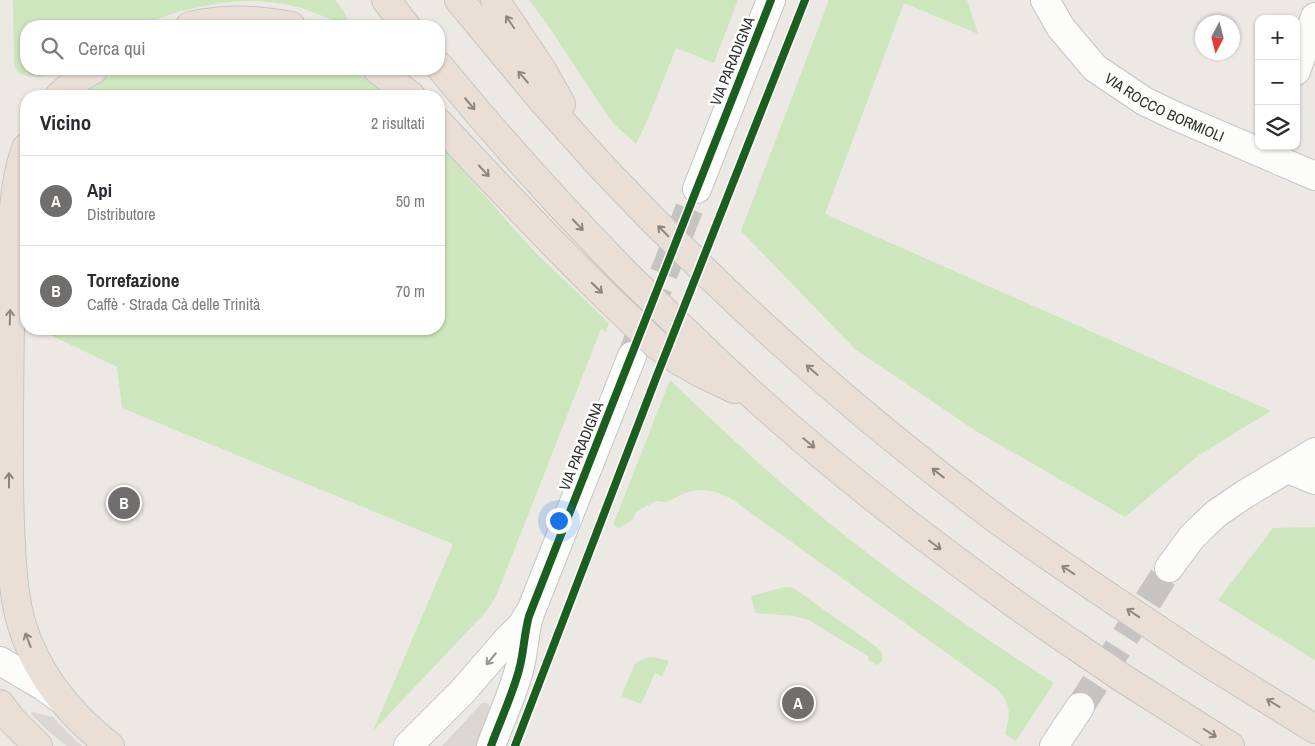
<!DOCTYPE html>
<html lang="it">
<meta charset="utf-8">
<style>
:root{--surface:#fff;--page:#f2f2f3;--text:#2b2b33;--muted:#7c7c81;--line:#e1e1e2;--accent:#706f6e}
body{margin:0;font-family:"Archivo Narrow",sans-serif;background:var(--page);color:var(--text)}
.controls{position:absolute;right:15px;top:15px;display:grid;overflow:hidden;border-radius:10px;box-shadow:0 1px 4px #0004}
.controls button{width:45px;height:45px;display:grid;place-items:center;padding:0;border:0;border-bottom:1px solid var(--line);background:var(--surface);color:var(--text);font:25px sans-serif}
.compass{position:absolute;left:1195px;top:15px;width:45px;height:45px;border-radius:50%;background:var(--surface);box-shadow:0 1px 4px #0004;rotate:187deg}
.you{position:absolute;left:558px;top:520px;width:18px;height:18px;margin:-12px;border:4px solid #fff;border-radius:50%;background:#1a73e8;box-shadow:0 0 0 8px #1a73e833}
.badge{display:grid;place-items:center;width:32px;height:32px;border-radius:50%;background:var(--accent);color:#fff;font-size:16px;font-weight:700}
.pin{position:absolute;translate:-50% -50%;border:2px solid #fff;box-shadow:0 1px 5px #0006}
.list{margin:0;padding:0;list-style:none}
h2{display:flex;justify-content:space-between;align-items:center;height:65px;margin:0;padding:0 20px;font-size:21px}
h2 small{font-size:16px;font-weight:400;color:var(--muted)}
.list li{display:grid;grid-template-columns:32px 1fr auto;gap:15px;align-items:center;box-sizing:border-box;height:90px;padding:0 20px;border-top:1px solid var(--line)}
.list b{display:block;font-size:19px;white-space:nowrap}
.list p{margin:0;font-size:16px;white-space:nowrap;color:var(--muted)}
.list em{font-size:16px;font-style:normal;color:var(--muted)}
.icon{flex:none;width:28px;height:28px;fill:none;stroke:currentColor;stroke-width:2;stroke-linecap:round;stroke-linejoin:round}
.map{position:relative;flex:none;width:1315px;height:746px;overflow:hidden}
.search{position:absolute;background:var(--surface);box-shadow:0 1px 4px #0004;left:20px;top:20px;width:425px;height:55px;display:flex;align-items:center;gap:12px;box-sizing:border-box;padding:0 18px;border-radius:20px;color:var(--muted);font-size:19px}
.panel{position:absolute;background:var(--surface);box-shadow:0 1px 4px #0004;left:20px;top:90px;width:425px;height:245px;border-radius:20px}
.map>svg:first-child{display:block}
.green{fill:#cee6be}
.plaza{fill:#dad6d2}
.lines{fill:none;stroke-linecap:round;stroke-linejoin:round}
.minor-tunnel{stroke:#c6c3c0;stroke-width:28;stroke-dasharray:28 14;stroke-linecap:butt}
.minor-casing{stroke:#c5c4c5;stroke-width:30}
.highway-casing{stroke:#c6c5c4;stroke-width:30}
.minor{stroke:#fcfcfb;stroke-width:28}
.highway{stroke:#eadfd6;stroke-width:28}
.highway-bridge-casing{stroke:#c6c5c4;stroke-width:30;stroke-linecap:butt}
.highway-bridge{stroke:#eadfd6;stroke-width:28}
.cycleway-casing{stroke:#fff;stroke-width:11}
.cycleway{stroke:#1b5e20;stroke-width:8}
.oneway{stroke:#8c8682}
.oneway2{stroke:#959594}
.labels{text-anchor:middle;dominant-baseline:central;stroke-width:5;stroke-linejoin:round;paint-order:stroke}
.street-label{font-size:15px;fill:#2e2e2e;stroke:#fff}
</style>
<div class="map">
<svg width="1315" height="746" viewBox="0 0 1315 746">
<rect width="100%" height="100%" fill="#ece8e4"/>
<path class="green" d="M13 0H335L345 13 348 19 343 23H340L302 8 284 4 263 1H243L220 3 180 11 139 26H26V69H63C49 76 33 80 19 73L14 66Z
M529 0H738L714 63 676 48 648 119 636 144 614 124 601 106 552 31Z
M829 0H967L978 34 904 3 825 214 1271 411 1199 455 1125 517 976 431 856 350 741 231Z
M123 69H350L384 90 391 96H80L100 81Z
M439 143 515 230 536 253 609 323 606 332 601 329 499 589 493 602 484 614 373 731 453 544 122 408 117 367 38 329H439Z
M670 380C714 422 758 464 805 503 883 569 968 627 1054 683L1016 741 1005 734C1010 715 1012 704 997 689L730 498C713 490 701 487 683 494 677 496 670 502 664 502 661 502 658 501 656 501L636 512 632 520 619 528 613 525Z
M1315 527V660L1218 600 1273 528Z
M785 587H792L878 648C884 653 885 661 877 665L868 660 869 657 809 620 794 616 755 613 751 596Z
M654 657 669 661 662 676 655 673 641 704 621 696 635 664C641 659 646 658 654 657Z"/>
<path class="plaza" d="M482 703H487L490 707V709L476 746H442Z
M32 712 53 717 63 728 82 746H67L46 729 31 714Z"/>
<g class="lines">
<path class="minor-tunnel" d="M633 352 697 189
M1080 707 1169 568"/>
<defs>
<g id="minor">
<path id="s1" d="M1045 0 1061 28 1095 68 1144 101 1173 115 1315 176"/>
<path d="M1296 71 1315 17"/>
<path d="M697 189 771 0"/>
<path d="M1288 469 1315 480"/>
<path d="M1169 568 1191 538 1204 525 1217 513 1245 494 1315 452"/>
<path d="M0 661 43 686 62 700"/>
<path d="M408 746 462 692 508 639 522 625 528 615"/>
<path d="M491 746C500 721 512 696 519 670 524 652 524 634 529 616L632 356"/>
<path d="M1054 746 1080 707"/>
</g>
<path id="highway" d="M386 0 406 26
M459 0 542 100 601 166
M495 0 542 70 561 104
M190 26C224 18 257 19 291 26
M439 66C499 139 562 209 628 276
M377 69 411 96
M59 96 81 77 94 69
M439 123C497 185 555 247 616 306
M26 148C12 187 13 228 12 268 10 315 9 361 9 408 9 453 8 499 11 544 12 570 14 597 21 622 36 674 69 714 110 746
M711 277C799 362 893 441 991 515 1029 543 1069 570 1109 597
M688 334C771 416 861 490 954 559 994 589 1035 619 1077 647
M678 360 699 372 734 389
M1157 629 1202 659 1315 729
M1124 679 1230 746
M0 704 12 720 38 746"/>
</defs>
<use href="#minor" class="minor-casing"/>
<use href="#highway" class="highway-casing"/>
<use href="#minor" class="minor"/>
<use href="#highway" class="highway"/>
<defs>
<path id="highway-bridge" d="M601 166 651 218 711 277
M628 276 688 334
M616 306 657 345 678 360
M1109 597 1157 629
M1077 647 1124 679"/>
</defs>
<use href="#highway-bridge" class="highway-bridge-casing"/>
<use href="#highway-bridge" class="highway-bridge"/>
<defs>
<path id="cycleway" d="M491 746C500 721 512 696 519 670 524 652 524 634 529 616L771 0
M515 746 656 378 805 0"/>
</defs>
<use href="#cycleway" class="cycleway-casing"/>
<use href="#cycleway" class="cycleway"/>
</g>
<defs><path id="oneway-shaft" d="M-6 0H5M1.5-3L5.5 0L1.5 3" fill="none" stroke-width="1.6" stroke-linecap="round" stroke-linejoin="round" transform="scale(1.25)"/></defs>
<g class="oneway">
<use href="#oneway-shaft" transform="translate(510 22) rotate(-124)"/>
<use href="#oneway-shaft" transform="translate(523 77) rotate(-131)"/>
<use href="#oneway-shaft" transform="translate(470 104) rotate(50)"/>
<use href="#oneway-shaft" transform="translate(484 171) rotate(47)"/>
<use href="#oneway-shaft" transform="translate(578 225) rotate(47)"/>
<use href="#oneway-shaft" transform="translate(663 231) rotate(-135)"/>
<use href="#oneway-shaft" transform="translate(597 288) rotate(44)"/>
<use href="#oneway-shaft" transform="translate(10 317) rotate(-88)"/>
<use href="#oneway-shaft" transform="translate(812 370) rotate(-139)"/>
<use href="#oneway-shaft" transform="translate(809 443) rotate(40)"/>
<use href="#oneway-shaft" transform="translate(938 473) rotate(-142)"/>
<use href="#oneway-shaft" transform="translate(9 480) rotate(-90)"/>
<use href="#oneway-shaft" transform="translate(935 545) rotate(37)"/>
<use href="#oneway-shaft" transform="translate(1068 570) rotate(-146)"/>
<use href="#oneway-shaft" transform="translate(1133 613) rotate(-146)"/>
<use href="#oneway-shaft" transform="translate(28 640) rotate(-111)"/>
<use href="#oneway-shaft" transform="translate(1273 703) rotate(-149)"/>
<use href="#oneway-shaft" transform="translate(1210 733) rotate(32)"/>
</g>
<use class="oneway2" href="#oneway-shaft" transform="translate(491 659) rotate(130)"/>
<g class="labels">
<g class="street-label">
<text transform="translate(732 61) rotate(-68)">VIA PARADIGNA</text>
<text stroke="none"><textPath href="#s1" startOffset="165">VIA ROCCO BORMIOLI</textPath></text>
<text transform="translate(581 446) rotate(-68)">VIA PARADIGNA</text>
</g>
</g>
</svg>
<div class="controls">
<button>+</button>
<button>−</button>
<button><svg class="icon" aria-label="layers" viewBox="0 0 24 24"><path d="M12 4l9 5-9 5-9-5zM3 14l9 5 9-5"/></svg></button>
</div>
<svg class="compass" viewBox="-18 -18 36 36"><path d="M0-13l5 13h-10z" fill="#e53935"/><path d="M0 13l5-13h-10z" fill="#7c7c81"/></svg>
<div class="you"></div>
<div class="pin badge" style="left:798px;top:703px">A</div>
<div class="pin badge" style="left:124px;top:503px">B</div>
<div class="search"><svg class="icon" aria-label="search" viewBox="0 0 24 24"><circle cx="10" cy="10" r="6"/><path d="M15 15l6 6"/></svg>Cerca qui</div>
<section class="panel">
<h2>Vicino<small>2 risultati</small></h2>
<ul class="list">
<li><span class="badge">A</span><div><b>Api</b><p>Distributore</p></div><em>50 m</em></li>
<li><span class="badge">B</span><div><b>Torrefazione</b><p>Caffè · Strada Cà delle Trinità</p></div><em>70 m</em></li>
</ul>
</section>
</div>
